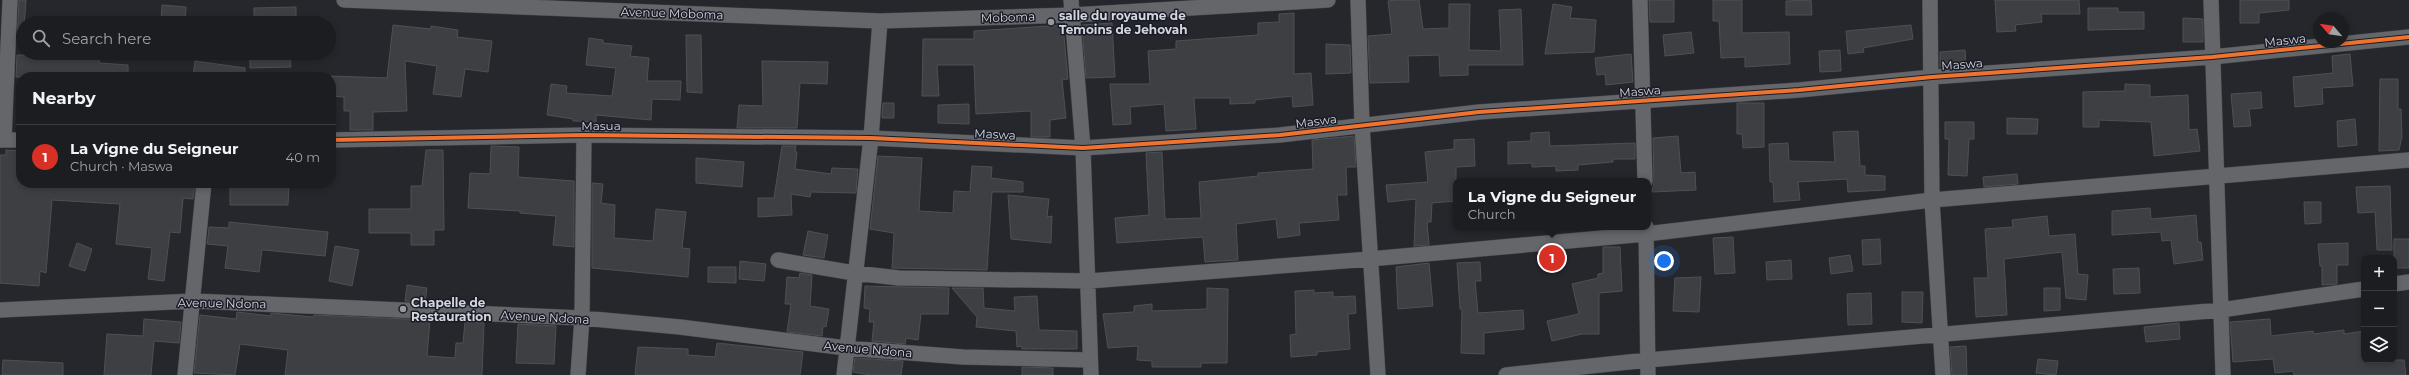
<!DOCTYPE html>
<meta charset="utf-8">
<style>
:root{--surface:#1c1d21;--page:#25262a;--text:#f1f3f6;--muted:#a0a2a5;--line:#3a3b3f;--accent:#d93025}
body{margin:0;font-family:Montserrat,sans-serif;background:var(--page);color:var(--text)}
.controls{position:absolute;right:12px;bottom:12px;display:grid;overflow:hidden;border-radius:8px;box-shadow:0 2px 6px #0003}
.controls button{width:36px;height:36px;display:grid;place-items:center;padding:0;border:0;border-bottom:1px solid var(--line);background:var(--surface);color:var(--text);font:20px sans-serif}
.compass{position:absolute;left:2313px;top:12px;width:36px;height:36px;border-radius:50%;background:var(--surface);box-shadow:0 2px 6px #0003;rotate:299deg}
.you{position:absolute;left:1664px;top:261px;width:14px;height:14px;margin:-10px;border:3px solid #fff;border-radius:50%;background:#1a73e8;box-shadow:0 0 0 6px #1a73e833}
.badge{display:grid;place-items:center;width:26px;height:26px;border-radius:50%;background:var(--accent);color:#fff;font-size:13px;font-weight:700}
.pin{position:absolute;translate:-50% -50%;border:2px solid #fff;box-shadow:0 1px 4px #0006}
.popup{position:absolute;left:1453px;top:178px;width:198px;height:52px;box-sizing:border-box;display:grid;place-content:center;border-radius:8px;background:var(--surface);filter:drop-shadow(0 1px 3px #0005);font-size:13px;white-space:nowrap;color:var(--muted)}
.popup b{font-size:15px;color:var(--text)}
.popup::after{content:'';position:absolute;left:50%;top:100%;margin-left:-8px;border:8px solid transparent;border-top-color:var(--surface)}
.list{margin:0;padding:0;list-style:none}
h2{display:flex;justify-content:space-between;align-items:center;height:52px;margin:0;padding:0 16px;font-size:17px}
h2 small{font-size:13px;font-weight:400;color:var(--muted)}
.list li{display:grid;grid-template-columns:26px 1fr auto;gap:12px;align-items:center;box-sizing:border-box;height:64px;padding:0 16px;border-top:1px solid var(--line)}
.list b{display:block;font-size:15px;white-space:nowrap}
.list p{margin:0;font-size:13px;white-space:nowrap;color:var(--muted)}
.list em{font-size:13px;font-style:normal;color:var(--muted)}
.icon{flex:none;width:22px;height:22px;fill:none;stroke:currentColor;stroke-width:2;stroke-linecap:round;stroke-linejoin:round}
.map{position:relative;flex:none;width:2409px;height:375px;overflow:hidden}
.search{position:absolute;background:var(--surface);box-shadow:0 2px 6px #0003;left:16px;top:16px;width:320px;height:44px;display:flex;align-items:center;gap:10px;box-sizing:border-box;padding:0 14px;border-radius:22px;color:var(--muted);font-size:15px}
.panel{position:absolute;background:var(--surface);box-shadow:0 2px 6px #0003;left:16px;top:72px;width:320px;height:116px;border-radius:16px}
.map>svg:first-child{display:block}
.building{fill:#3d3f43;stroke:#4d5054}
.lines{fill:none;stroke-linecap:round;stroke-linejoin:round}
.street-casing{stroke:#434449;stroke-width:16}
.street{stroke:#65666a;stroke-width:15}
.cycleway-casing{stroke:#191c26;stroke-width:6}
.cycleway{stroke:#ef722f;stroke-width:4}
.poi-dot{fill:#9799a0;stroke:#191c26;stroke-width:1.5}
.labels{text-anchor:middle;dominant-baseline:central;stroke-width:3;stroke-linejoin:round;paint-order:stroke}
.street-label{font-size:12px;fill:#d4d6de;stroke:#191c26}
.poi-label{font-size:12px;font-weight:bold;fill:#d4d6de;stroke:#191c26;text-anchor:start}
</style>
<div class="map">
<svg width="2409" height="375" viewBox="0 0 2409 375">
<rect width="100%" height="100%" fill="#26272c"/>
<path class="building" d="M19 0H26L23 41H17Z
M1397 0H1419L1423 29 1449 28V4H1470L1469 50 1501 51 1499 10 1521 9 1523 65H1468V75L1440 76 1439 55 1408 56 1409 82 1370 83 1368 36 1392 34 1388 1Z
M1649 0H1674V22H1650Z
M1713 0H1742V33L1789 32 1790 64 1745 67V57L1721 58 1719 21H1713Z
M1811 0 1812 15H1786V1Z
M1995 0H2079L2080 14H2041L2042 22 2015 25 2016 31 1997 32Z
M2240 0H2289V10L2259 13V23H2240Z
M1553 4 1572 7 1570 18 1596 20 1594 52 1545 54Z
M162 5 186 7 185 23H161Z
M296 7V23H254V8Z
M2088 8H2118V12H2144V29L2088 30Z
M1294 13V74L1311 73 1313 105 1293 107 1292 96 1255 100V103L1230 104V98H1194L1196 129 1166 131 1164 104 1130 107 1131 124 1113 125 1110 84H1150L1148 51 1176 49V41L1258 35V23L1279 22V14Z
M2183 18 2203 19V42H2183Z
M1112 23 1115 77 1086 78 1082 25Z
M393 25 431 29V26L458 30 457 37 492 41 488 72 465 69 461 97 433 94 437 66 405 61 407 111 373 112V130H350V111H344V97L331 96V76L387 78Z
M1063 25 1068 79 1062 80 1066 118 1050 120V137H1031V111L976 114 974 65H937L939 96H922L923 39H974V31Z
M1911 25 1913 39 1863 48 1864 52 1848 54 1846 31Z
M1691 32 1694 53 1665 56 1663 35Z
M686 35H701L702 93 687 92Z
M589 38 603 40V43L632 46 630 56 649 58 647 81H681L680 100 652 99 651 120 596 115V122L573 121V119L547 115 551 84 567 86 566 93 612 96 616 68 586 65Z
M1326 44 1350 45 1351 73 1326 74Z
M1840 50 1841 71 1820 72 1819 51Z
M1965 50 1966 65 1940 67V52Z
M67 53H99V63L128 65V77H16L17 55 67 56Z
M250 53H290L291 67 250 68Z
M1631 54 1633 82 1606 85 1605 74 1597 75 1595 58Z
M2350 54 2353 86 2322 88 2323 104 2295 107 2293 77 2333 73 2332 56Z
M195 61 245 68V77H193Z
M762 61 828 62 827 84 800 83 797 128H737L739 105 763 106Z
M2380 79H2398V109H2401L2402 137 2399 150 2379 151Z
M2125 84 2150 85V97L2188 95 2189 130 2197 129 2200 151 2154 156 2151 122 2099 120V127H2083V92L2125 91Z
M2261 92 2262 108 2249 109 2251 126 2234 127 2231 94Z
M883 103H894V118H882Z
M1737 103H1764V147L1743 148 1742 134H1737Z
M969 104V124L938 123V105Z
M2007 118 2038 119 2037 134H2007Z
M2355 119 2357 145 2338 147 2337 121Z
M1945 122H1974V139H1969L1967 176 1948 175 1949 139H1945Z
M1858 131 1860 166H1865V175L1885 176V190L1848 192 1847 179 1798 182 1800 200 1774 202 1773 182H1770L1769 144 1788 143 1789 161 1835 162 1833 132Z
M1549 132 1550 146 1635 143V159H1613V162L1578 165V170L1556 171V166L1532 167V163L1508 164V142L1531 141V133Z
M1354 136 1356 167H1346L1347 195H1337L1339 220 1299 223 1300 235 1278 238 1276 219 1236 224 1238 260 1205 262 1203 237 1117 243 1115 218 1149 215 1146 153 1162 152 1165 219 1201 218 1199 182 1258 176V173L1313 169 1312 140Z
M1678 136 1681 173 1695 172 1696 190 1652 192 1654 181 1653 138Z
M1474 139 1475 166 1456 167V201L1432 203 1431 222H1427L1429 245 1414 246 1416 199 1388 202 1386 185 1428 182 1425 152 1454 149V140Z
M491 146 519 147 518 177 574 181V247L553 245 556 216 520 213V211L468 208 470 173 490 174Z
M782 146H796L795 151 797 152 795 169 831 174 832 168 858 169 856 193 811 192 810 197 791 194 792 215 758 217V198H774Z
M6 150 21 151V183H195L193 199 183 198 180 233 170 232 164 281 148 279 152 248 116 244 120 204 52 200 46 273 40 271 39 286 0 283V155H6Z
M426 150H443L444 230H434V245H411V233H369V209H411V186H422Z
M878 156 922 158 919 211 953 213 954 191 970 192 972 166 992 167 991 178 1023 182V192H992L987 270 892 268 894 233 870 229Z
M696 158 744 162 742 187 696 183Z
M2017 174 2018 184 1984 187 1983 177Z
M230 183H289L288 205H230Z
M592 183 603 184 601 203 615 205 614 238 653 241 656 209 686 212 682 248 690 249 688 277 592 268Z
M2390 186 2392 250H2377L2375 212 2358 213 2356 187Z
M1008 195 1049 199 1047 217 1052 216 1051 243 1011 239Z
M2304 202H2321V223L2305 224Z
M2150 208 2151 219 2196 215 2198 242H2201L2203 260 2174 264 2171 240 2162 241 2161 232 2112 235V211Z
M2047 216 2049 236 2075 234 2078 274 2088 275 2086 300 2066 298 2062 252 2004 259 2007 315 1976 317 1974 278H1988L1985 229 2013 227 2012 220Z
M229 222 328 232 325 256 264 250H262L259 272 225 268 228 246 207 244 208 238 209 227 229 228Z
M808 231 828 235 824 258 803 255Z
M1733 237 1735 273 1715 274 1713 238Z
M1880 239 1881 264 1863 265 1862 240Z
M2394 239H2409V268H2394Z
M77 243 92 249 85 271 69 266Z
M2348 243V265H2337V284L2322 285V266H2320L2318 244Z
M335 246 359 250 352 286 329 281Z
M1603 247H1620L1622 291 1599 293V334H1582L1552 341 1547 321 1579 314 1572 284 1598 278V274L1603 273Z
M1850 255 1853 271 1831 274 1829 258Z
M1791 260 1792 279 1767 280 1766 262Z
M740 261 766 264 764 281 739 279Z
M1480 262 1481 281H1475L1478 313 1523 310 1524 329 1484 333V354L1461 353 1462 309H1460L1457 263Z
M1429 263 1433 306 1398 309 1396 267Z
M708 267H736V283L708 282Z
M2139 268 2140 293 2114 294 2113 269Z
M800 273 812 275 810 306 829 309 826 327 823 326 822 336 787 332 791 304H785L787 277 799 278Z
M1701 277 1699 312 1673 311 1675 278Z
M407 285 427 288 425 302 405 301Z
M865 286 949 288 948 314H921L918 340 906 338 905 344 872 341 874 322H869L870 309 864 308Z
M952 288H983L984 308 1015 311 1014 297 1037 296 1039 330 1077 331V349H1022V346L1017 347 1016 331 976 327 977 317Z
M1207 288 1228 289 1227 363H1201V367H1152V361L1137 360 1138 346 1108 348 1103 314 1134 312V306L1152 304V311L1207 309Z
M2044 288H2060V310L2044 311Z
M1314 290V293L1333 292V297L1355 296 1356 313 1348 314 1350 349 1317 352V355L1291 357 1290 335 1296 334 1295 291Z
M1902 292H1923L1922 323 1902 322Z
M1871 293 1872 324 1848 325 1847 294Z
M237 312 271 316V313L313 317 314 315 430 320 427 356 455 358 456 343H463L465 322 484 323 482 375H285L288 350 240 344 235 375 194 373 200 315 236 319Z
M144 319 181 322 179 343 154 341 151 375H104L107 334 143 336Z
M2270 319 2271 336 2313 331 2314 334 2344 330V334L2364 331V360H2404L2406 375H2294L2293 371 2275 373 2273 359 2233 362 2230 322Z
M2179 323 2180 339 2146 342 2144 327Z
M518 324 556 326 554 364 516 363Z
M717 343 803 352 800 375H635L638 347 688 349V355L715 357Z
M1966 346 1967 375H1952L1950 347Z
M855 358 903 361 901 375H870L853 372Z
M2038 359 2058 361 2056 375 2036 373Z
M3 360 63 363V375H2Z
M1022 367 1053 368V375H1022Z"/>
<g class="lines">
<defs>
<path id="street" d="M344 0 880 21 1072 15 1328 0
M1071 0 1083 148 1091 375
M1358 0 1362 125 1378 375
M1640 0 1645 181
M1930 0 1932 200 1943 375
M2211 0 2223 375
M0 140H21
M4 140 10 0
M331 140 584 135 871 138 1083 148 1280 135 1479 112 1799 90 1932 77 2212 57 2409 37
M1646 227 1648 375
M778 260 854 273 899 278 1089 281 1370 259 1646 234 1932 200 2409 160
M2394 284 2409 282
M0 310 194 301 582 318 680 327 846 348 963 357 1089 360
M185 375 204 183
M578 375 582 318 584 135
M844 375 871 138 880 21
M1506 375 1648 360 2221 310 2364 289"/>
</defs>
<use href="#street" class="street-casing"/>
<use href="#street" class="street"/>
<defs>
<path id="cycleway" d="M331 140 584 135 871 138 1083 148 1280 135 1479 112 1799 90 1932 77 2212 57 2409 37"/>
</defs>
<use href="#cycleway" class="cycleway-casing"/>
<use href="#cycleway" class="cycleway"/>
</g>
<g class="poi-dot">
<circle cx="1051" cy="22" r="4"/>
<circle cx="403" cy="309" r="4"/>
</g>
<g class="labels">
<g class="street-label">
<text transform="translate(672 13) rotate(2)">Avenue Moboma</text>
<text transform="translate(1008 17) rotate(-2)">Moboma</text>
<text transform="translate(2285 40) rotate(-6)">Maswa</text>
<text transform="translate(1962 64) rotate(-4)">Maswa</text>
<text transform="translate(1640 91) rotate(-4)">Maswa</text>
<text transform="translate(1316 121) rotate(-7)">Maswa</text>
<text x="601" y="125">Masua</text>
<text transform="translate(995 134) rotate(3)">Maswa</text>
<text transform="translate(222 303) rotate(1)">Avenue Ndona</text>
<text transform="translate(545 317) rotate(3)">Avenue Ndona</text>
<text transform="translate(868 349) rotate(5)">Avenue Ndona</text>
</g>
<g class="poi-label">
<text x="1059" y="15">salle du royaume de<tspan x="1059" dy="14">Temoins de Jehovah</tspan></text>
<text x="411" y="302">Chapelle de<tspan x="411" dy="14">Restauration</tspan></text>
</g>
</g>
</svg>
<div class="controls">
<button>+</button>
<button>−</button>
<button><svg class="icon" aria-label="layers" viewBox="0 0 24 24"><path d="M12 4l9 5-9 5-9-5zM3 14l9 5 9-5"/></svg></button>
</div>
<svg class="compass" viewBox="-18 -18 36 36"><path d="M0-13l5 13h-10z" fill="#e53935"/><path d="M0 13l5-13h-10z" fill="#a0a2a5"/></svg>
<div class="you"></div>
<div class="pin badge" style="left:1552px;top:258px">1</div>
<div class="popup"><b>La Vigne du Seigneur</b>Church</div>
<div class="search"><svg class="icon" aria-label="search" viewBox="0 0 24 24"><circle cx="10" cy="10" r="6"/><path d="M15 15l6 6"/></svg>Search here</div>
<section class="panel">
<h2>Nearby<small></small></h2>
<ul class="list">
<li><span class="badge">1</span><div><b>La Vigne du Seigneur</b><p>Church · Maswa</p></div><em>40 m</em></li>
</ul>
</section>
</div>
